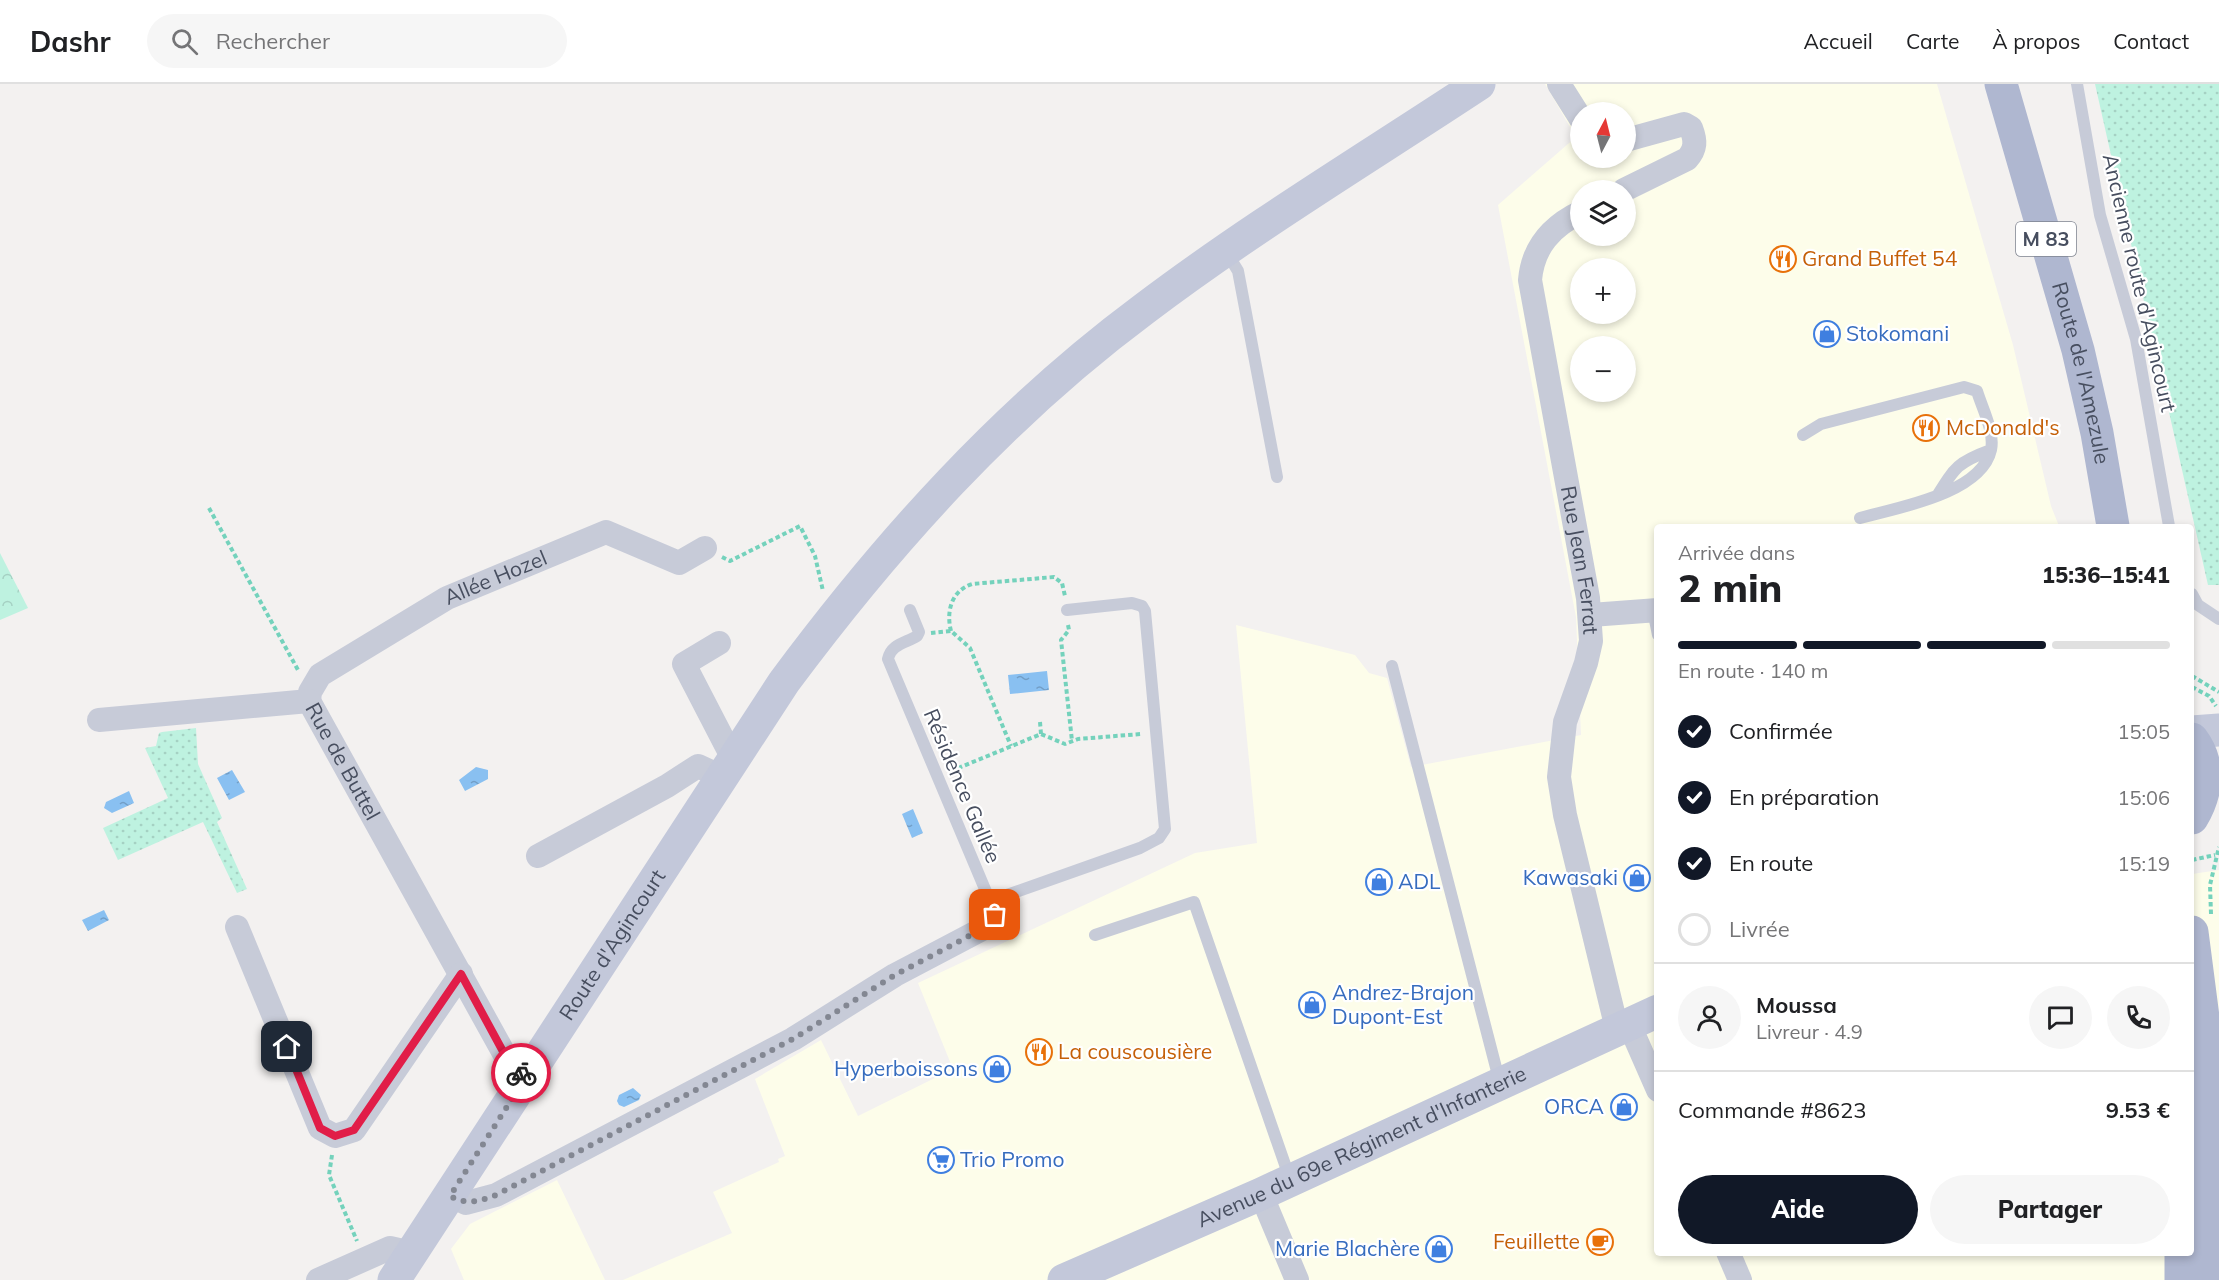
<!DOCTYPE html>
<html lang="fr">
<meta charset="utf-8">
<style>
:root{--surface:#fff;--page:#f6f6f6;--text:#202124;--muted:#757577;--line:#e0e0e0;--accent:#111827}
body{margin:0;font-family:Mulish,sans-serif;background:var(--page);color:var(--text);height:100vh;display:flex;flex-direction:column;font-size:22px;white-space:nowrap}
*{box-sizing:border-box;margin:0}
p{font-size:20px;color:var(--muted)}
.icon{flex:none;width:33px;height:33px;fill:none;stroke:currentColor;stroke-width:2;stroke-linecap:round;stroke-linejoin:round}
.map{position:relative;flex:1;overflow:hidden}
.side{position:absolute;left:1654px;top:440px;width:540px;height:732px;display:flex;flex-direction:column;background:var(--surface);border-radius:6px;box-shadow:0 3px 9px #0003}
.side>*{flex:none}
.needle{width:39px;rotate:7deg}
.fabs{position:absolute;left:1570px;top:18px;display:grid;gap:12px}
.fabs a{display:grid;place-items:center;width:66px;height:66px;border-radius:50%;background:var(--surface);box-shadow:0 3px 9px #0003;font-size:30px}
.pin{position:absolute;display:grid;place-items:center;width:51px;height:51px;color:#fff;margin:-26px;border-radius:12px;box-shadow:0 3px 9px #0006}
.courier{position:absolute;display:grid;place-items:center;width:60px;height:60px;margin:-30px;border:4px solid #e11d48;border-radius:50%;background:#fff;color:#222;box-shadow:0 2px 8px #0007}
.headline em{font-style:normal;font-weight:800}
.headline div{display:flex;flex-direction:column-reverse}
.headline{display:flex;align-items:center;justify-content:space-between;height:102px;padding:0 24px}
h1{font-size:39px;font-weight:800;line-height:45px}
.bar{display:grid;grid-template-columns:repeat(4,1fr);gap:9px 6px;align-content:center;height:72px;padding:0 24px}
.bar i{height:8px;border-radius:4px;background:var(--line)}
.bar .on{background:var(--accent)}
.bar p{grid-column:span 4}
.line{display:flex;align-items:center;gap:15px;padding:0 24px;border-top:2px solid var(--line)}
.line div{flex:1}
.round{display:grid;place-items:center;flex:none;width:63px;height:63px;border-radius:32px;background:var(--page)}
ol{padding:0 24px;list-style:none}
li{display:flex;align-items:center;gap:18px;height:66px}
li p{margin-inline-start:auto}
li .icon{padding:6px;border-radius:50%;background:var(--accent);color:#fff;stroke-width:4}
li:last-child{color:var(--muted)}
li i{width:33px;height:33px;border:3px solid var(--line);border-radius:50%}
.primary-button{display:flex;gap:12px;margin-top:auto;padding:12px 24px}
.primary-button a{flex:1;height:69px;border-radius:36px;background:var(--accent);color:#fff;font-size:24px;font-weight:800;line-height:69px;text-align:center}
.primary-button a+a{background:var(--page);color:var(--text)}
header{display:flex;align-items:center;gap:36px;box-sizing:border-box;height:84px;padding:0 30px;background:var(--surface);border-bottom:2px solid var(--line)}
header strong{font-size:28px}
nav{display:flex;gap:33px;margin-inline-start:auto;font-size:21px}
.search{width:420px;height:54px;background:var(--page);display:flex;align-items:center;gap:15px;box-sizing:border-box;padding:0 21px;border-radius:33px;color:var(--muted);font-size:22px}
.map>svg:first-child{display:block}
.commercial{fill:#fdfdea;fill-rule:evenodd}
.grass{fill:url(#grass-dots)}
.forest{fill:url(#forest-crowns)}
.water{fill:url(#water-ripples)}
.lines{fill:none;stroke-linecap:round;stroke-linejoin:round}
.path{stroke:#74d2bc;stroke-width:4;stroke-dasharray:4.5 3;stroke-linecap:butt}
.lane{stroke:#c7cbd8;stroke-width:12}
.street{stroke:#c7cbd8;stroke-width:24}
.secondary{stroke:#c3c8da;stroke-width:33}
.primary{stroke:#afb7d0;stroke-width:33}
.done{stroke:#838792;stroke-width:6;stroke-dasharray:0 10.8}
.route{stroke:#e11d48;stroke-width:8}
.labels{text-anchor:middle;stroke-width:4.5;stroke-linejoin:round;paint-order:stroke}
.shield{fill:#fff;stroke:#7e838f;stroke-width:1.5}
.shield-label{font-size:20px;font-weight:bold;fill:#474e5f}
.food-label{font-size:21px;fill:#c56008;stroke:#fff;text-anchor:start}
.street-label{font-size:21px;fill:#474e5f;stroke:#fff}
.shop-label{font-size:21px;fill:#366cbe;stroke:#fff;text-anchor:start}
</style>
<header>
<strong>Dashr</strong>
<div class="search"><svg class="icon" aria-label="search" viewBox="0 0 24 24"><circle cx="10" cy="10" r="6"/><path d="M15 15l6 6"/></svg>Rechercher</div>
<nav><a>Accueil</a><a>Carte</a><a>À propos</a><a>Contact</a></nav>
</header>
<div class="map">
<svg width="2219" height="1196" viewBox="0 0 2219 1196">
<defs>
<pattern id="grass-dots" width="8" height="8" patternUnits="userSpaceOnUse" patternTransform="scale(1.5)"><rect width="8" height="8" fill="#bef2e0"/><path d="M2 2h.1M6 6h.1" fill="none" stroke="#a5d1c3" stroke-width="1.8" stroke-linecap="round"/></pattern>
<pattern id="forest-crowns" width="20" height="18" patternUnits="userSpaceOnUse" patternTransform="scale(1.5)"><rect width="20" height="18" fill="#bef2e0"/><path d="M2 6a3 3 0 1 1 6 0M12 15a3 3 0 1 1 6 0" fill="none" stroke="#a5d1c3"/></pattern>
<pattern id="water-ripples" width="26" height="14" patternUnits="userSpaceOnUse" patternTransform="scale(1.5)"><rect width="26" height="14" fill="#89c0f1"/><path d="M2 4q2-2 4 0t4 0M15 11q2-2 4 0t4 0" fill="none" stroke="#729ec6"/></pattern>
</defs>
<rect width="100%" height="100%" fill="#f3f1f0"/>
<path class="commercial" d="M1545,0H1937L2013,261L2051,422L2059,442H1658V1168H2192V790L2219,786V1196H623L732,1149L713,1108L779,1078L778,1075L785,1072L755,995L821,956L858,1032L953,985L918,899L1195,769L1257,759L1236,541L1355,571L1369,589L1387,594L1411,683L1581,651L1576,533L1498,121L1576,53ZM1581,28H1626V74H1581ZM1581,106H1626V152H1581ZM1581,184H1626V230H1581ZM1581,262H1626V308H1581Z
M557,1096L605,1196H464L451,1165L470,1140Z"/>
<path class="grass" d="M2095,0H2219V501H2208Z
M196,644L198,680L222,734L217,738L247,805L237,809L203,738L118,776L103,744L168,714L145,664L156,662L159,649L162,648Z"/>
<path class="forest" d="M0,469L28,524L0,536Z"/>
<path class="water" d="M1047,587L1049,606L1010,610L1008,591Z
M476,683L488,686V695L465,707L459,696Z
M232,686L245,708L229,716L217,694Z
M129,707L134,719L112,729L104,724L106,718Z
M913,725L923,749L912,754L902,730Z
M104,826L109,836L88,847L82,836Z
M633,1004L641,1011L639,1016L624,1023L619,1021L617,1017L619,1011Z"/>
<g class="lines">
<path class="path" d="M209,424L298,586
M722,473L730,477L800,442L815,472L823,507
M1068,541L1069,546L1061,556L1072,657
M951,547C946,528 951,507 972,500L1054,493L1062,499L1065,512
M931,549L951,547L970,564L1011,662
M2192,592L2219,608
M2192,603L2209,612L2216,622
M1040,638L1041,650
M951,687L1041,650L1065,660L1078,655L1141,650
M2192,776L2215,771
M2211,830L2210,801L2219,763
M332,1071L329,1091L357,1157"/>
<path class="lane" d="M2077,0L2100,131L2136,255L2169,442
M1227,169L1238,187L1277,393
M1803,351L1821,340L1964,303L1977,307C1982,324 1995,348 1991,366C1981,410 1896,424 1860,434
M1937,412C1955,383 1958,378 1991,366
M2192,510L2198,521L2219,535
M910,526L919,548L917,552C906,559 891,560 888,575L990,817L1140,764L1159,754L1165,745L1145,527L1142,522L1132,519L1067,526
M1653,526L1658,551
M1392,582L1500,999
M1095,851L1194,818L1290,1095"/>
<g class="street">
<path d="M1559,0L1581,35"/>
<path d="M1624,106L1687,75C1696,65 1696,57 1691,44L1684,40L1626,56"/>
<path id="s1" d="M1581,128C1552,142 1533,162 1530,196L1588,514L1591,557L1586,579L1565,638L1559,693L1565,731L1617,945"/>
<path d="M1591,531L1658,526"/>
<path d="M719,559L684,580L728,665L736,671"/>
<path id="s2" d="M309,617L310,608L320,591L447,514L606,448L679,479L705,464"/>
<path id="s3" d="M99,636L309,617L506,973L526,993"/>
<path d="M538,772L667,702L698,682L722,693"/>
<path d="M237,843L320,1044L335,1052L354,1046L461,890"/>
<path d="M1629,940L1658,1006"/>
<path d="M1261,1110L1297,1196"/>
<path d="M450,1111L466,1119L496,1111L793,955L895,891L990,841L995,831L990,817"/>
<path d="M1728,1168L1740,1196"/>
<path d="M318,1196L390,1164L412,1169"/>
</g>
<g class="secondary">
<path d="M2192,648L2219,646"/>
<path id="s4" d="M394,1196L784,598C888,458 1004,329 1144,225C1251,144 1367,74 1479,0"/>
<path id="s5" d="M1064,1196L1261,1110L1658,927"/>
</g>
<g class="primary">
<path id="s6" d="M2001,0L2078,266L2097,349L2113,442"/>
<path d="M2192,655C2211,680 2207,709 2192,734"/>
<path d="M2192,848L2207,964L2208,1196"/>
<path d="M2181,1168V1196"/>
</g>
</g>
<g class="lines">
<path class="done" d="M521,989L526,993L450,1112C467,1121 478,1118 496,1111L793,955L895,891L990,841L995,831"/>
<path class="route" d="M287,963L320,1044L335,1052L354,1046L461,890L506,973L521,989"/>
</g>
<defs>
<symbol id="restaurant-ring" viewBox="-11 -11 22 22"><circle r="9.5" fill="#fff" stroke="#e8710a" stroke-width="1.5"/><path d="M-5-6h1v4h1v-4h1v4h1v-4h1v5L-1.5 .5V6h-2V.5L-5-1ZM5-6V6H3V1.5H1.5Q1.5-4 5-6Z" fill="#e8710a"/></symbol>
<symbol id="shop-ring" viewBox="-11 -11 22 22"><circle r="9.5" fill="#fff" stroke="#3f7fe0" stroke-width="1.5"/><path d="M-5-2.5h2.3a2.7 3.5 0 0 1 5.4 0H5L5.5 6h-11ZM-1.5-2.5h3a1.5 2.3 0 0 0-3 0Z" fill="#3f7fe0"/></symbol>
<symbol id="supermarket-ring" viewBox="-11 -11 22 22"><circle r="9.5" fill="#fff" stroke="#3f7fe0" stroke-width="1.5"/><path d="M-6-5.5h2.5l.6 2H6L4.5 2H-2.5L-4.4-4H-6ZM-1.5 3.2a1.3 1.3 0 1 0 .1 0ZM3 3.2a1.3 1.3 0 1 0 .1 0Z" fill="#3f7fe0"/></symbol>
<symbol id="cafe-ring" viewBox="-11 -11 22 22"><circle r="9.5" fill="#fff" stroke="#e8710a" stroke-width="1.5"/><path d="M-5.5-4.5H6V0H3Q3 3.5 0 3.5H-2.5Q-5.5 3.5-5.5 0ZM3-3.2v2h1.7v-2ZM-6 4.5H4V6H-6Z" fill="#e8710a"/></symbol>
</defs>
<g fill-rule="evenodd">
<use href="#restaurant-ring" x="1768" y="160" width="30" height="30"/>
<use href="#shop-ring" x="1812" y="235" width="30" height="30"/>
<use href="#restaurant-ring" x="1911" y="329" width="30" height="30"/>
<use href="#shop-ring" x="1622" y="779" width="30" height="30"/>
<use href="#shop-ring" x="1364" y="783" width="30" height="30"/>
<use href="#shop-ring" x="1297" y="906" width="30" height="30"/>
<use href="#restaurant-ring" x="1024" y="953" width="30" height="30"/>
<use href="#shop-ring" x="982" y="970" width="30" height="30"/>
<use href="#shop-ring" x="1609" y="1008" width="30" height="30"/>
<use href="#supermarket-ring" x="926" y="1061" width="30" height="30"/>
<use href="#cafe-ring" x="1585" y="1143" width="30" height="30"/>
<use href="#shop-ring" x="1424" y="1150" width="30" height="30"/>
</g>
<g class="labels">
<rect class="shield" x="2016" y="138" width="60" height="34" rx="4.5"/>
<g class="shield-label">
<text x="2046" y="162">M 83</text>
</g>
<g class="food-label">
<text x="1802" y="182">Grand Buffet 54</text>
<text x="1946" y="351">McDonald's</text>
<text x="1058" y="975">La couscousière</text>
<text x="1580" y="1165" text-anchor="end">Feuillette</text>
</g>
<g class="street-label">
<text transform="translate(2139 199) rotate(77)" y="7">Ancienne route d'Agincourt</text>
<text dy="7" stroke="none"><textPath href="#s6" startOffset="300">Route de l'Amezule</textPath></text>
<text dy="7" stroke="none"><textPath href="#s1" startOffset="374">Rue Jean Ferrat</textPath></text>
<text dy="7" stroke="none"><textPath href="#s2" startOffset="230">Allée Hozel</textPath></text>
<text dy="7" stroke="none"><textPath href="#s3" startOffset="280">Rue de Buttel</textPath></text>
<text transform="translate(962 702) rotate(67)" y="7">Résidence Gallée</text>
<text dy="7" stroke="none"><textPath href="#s4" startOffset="400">Route d'Agincourt</textPath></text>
<text dy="7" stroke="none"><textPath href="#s5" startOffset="326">Avenue du 69e Régiment d'Infanterie</textPath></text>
</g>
<g class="shop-label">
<text x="1846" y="257">Stokomani</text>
<text x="1618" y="801" text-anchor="end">Kawasaki</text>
<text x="1398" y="805">ADL</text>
<text x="1332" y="916">Andrez-Brajon<tspan x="1332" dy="24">Dupont-Est</tspan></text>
<text x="978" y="992" text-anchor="end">Hyperboissons</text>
<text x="1604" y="1030" text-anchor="end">ORCA</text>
<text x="960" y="1083">Trio Promo</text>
<text x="1420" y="1172" text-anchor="end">Marie Blachère</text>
</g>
</g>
</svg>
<div class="fabs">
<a><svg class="needle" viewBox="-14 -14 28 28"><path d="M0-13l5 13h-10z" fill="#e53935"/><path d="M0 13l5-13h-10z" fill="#757577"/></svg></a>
<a><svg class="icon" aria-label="layers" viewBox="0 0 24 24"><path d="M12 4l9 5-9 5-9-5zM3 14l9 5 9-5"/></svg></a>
<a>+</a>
<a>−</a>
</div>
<div class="pin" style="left:995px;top:831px;background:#ea580c"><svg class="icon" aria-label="bag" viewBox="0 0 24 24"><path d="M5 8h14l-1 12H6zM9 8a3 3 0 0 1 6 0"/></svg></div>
<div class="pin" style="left:287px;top:963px;background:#1f2937"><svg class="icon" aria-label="home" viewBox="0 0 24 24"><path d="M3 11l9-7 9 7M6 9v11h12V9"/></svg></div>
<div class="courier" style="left:521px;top:989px"><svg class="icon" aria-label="bike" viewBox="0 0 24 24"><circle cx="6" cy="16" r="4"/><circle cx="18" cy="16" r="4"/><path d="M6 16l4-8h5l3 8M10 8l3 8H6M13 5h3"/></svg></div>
<section class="side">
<div class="headline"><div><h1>2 min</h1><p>Arrivée dans</p></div><em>15:36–15:41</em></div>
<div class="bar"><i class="on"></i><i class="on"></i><i class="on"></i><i></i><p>En route · 140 m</p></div>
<ol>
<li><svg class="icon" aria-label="check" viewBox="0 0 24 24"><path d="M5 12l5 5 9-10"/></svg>Confirmée<p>15:05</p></li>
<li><svg class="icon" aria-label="check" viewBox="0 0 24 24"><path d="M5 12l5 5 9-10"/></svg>En préparation<p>15:06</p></li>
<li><svg class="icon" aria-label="check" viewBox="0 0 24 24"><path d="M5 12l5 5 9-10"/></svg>En route<p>15:19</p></li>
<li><i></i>Livrée</li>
</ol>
<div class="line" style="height:108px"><a class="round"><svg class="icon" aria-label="person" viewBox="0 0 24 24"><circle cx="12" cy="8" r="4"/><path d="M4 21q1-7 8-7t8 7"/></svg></a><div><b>Moussa</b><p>Livreur · 4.9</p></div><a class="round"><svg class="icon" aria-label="chat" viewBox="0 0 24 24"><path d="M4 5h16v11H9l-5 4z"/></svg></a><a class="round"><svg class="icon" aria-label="phone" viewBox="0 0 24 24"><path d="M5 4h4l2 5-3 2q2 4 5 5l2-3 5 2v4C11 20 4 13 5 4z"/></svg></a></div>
<div class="line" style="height:78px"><div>Commande #8623</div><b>9.53 €</b></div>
<div class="primary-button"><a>Aide</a><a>Partager</a></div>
</section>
</div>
